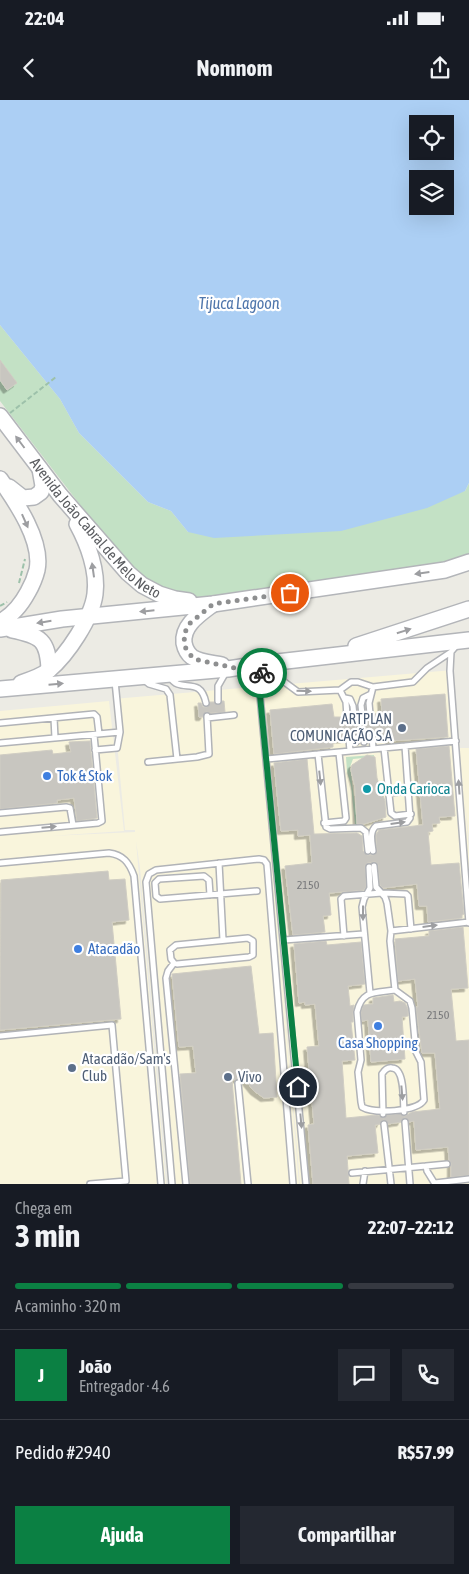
<!DOCTYPE html>
<html lang="pt">
<meta charset="utf-8">
<style>
:root{--surface:#171b24;--page:#242831;--text:#f1f3f6;--muted:#9ea1a6;--line:#363941;--accent:#0b8043}
body{margin:0;font-family:"Asap Condensed",sans-serif;background:var(--page);color:var(--text);height:100vh;display:flex;flex-direction:column;font-size:19px;white-space:nowrap}
*{box-sizing:border-box;margin:0}
p{font-size:16px;color:var(--muted)}
.icon{flex:none;width:28px;height:28px;fill:none;stroke:currentColor;stroke-width:2;stroke-linecap:round;stroke-linejoin:round}
.map{position:relative;height:1084px;overflow:hidden}
.details{display:flex;flex-direction:column;background:var(--surface);flex:1}
.details>*{flex:none}
.controls{position:absolute;left:409px;top:15px;display:grid;gap:10px}
.controls a{display:grid;place-items:center;width:45px;height:45px;border-radius:0px;background:var(--surface);box-shadow:0 5px 20px #0002;font-size:25px}
.pin{position:absolute;display:grid;place-items:center;width:42px;height:42px;color:#fff;margin:-21px;border:2px solid #fff;border-radius:50%;box-shadow:0 1px 5px #0007}
.courier{position:absolute;display:grid;place-items:center;width:50px;height:50px;margin:-25px;border:4px solid #0b8043;border-radius:50%;background:#fff;color:#222;box-shadow:0 1px 6px #0007}
.overview em{font-style:normal;font-weight:700}
.overview div{display:flex;flex-direction:column-reverse}
.overview{display:flex;align-items:center;justify-content:space-between;height:85px;padding:0 15px}
h1{font-size:32px;font-weight:700;line-height:38px}
.bar{display:grid;grid-template-columns:repeat(4,1fr);gap:8px 5px;align-content:center;height:60px;padding:0 15px}
.bar i{height:6px;border-radius:4px;background:var(--line)}
.bar .current{background:var(--accent)}
.bar p{grid-column:span 4}
.line{display:flex;align-items:center;gap:12px;padding:0 15px;border-top:1px solid var(--line)}
.line div{flex:1}
.round{display:grid;place-items:center;flex:none;width:52px;height:52px;border-radius:0px;background:var(--page)}
.primary-button{display:flex;gap:10px;margin-top:auto;padding:10px 15px}
.primary-button a{flex:1;height:58px;border-radius:0px;background:var(--accent);color:#fff;font-size:20px;font-weight:700;line-height:58px;text-align:center}
.primary-button a+a{background:var(--page);color:var(--text)}
.status{display:flex;justify-content:space-between;align-items:center;height:35px;padding:0 25px;background:var(--surface);direction:ltr}
.status svg{height:14px;fill:currentColor}
header{display:flex;justify-content:space-between;align-items:center;height:65px;padding:0 15px;background:var(--surface);font-size:22px;font-weight:700}
.map>svg:first-child{display:block}
.commercial{fill:#f9f5dc}
.green{fill:#c3e1c5}
.water{fill:#accff4;fill-rule:evenodd}
.building{fill:#c8c6c0;stroke:#d0cdc3;filter:url(#shadow)}
.lines{fill:none;stroke-linecap:round;stroke-linejoin:round}
.lane-casing{stroke:#b1b3b7;stroke-width:8}
.secondary-casing{stroke:#b3b5b9;stroke-width:18}
.path{stroke:#9dc1aa;stroke-width:2;stroke-dasharray:5 2.5;stroke-linecap:butt}
.lane{stroke:#fff;stroke-width:5}
.secondary{stroke:#fff;stroke-width:15}
.oneway{fill:#9d9ea1}
.done{stroke:#8e8f90;stroke-width:5;stroke-dasharray:0 9}
.route{stroke:#0b8043;stroke-width:6}
.service-dot{fill:#5c6f8a;stroke:#fff;stroke-width:2}
.shop-dot{fill:#3f7fe0;stroke:#fff;stroke-width:2}
.culture-dot{fill:#0f9aa8;stroke:#fff;stroke-width:2}
.labels{text-anchor:middle;stroke-width:4.5;stroke-linejoin:round;paint-order:stroke}
.number-label{font-size:12px;fill:#77787a}
.street-label{font-size:15px;fill:#5c5e62;stroke:#fff}
.service-label{font-size:15px;fill:#4e5e75;stroke:#fff;text-anchor:start}
.shop-label{font-size:15px;fill:#366cbe;stroke:#fff;text-anchor:start}
.culture-label{font-size:15px;fill:#0d838f;stroke:#fff;text-anchor:start}
.water-label{font-size:16px;font-style:italic;fill:#4f76ac;stroke:#fff}
</style>
<div class="status"><b>22:04</b><svg viewBox="0 0 49 12"><path d="M0 12V9h3v3zM5 12V6h3v6zM10 12V3h3v9zM15 12V0h3v12zM26 1h20v11H26zM47 4h2v5h-2z"/></svg></div>
<header><svg class="icon" aria-label="back" viewBox="0 0 24 24"><path d="M15 5l-7 7 7 7"/></svg>Nomnom<svg class="icon" aria-label="share" viewBox="0 0 24 24"><path d="M12 15V3M7 8l5-5 5 5M5 13v7h14v-7"/></svg></header>
<div class="map">
<svg width="469" height="1084" viewBox="0 0 469 1084">
<defs>
<filter id="shadow"><feDropShadow dx="-3.5" dy="3.5" stdDeviation="0" flood-color="#0004"/></filter>
</defs>
<rect width="100%" height="100%" fill="#ecebe4"/>
<path class="commercial" d="M453,570L460,648H469V739L465,702L469,750V1084H300L272,754L299,1084H168L140,768L136,741L166,1084H0V611L109,601L124,731L50,736L135,732V730H125L113,599Z"/>
<path class="green" d="M0,225L60,299L79,333L148,402L171,411L188,432L465,391L469,383V454L442,463L201,498L172,492L138,480L0,301Z
M374,655V657L353,659L350,667L357,720H359V725H355L351,685L347,672L346,657Z"/>
<path class="water" d="M0,0H469V383L465,391L427,408L341,431L214,438L188,432L171,411L148,402L79,333L60,299L0,225ZM418,24H445V51H418ZM418,79H445V106H418Z"/>
<path class="building" d="M0,260L17,283L7,290L0,280Z
M445,594L448,637L389,641V635L376,636L374,632H371L368,635L364,633L360,636L356,634L352,636L348,635L345,639L333,640V647L274,654L270,610L332,604L334,617H343L346,620L350,619L354,620L358,617L363,619L366,616L371,618L374,614L382,613L381,599Z
M222,601H224L225,612L210,613L206,612L203,617H199L198,603H201L203,607H207L210,602H214L218,605Z
M90,641L97,718L77,721L74,698L57,700V703L0,709V655L52,650L53,654L71,652L69,642Z
M449,646L455,716L439,717L440,723L432,724L433,731L428,732L431,765L459,763L464,814L462,815V818L428,822L427,806H419L417,784L383,788L380,785L378,765L376,762H373L367,763L365,765L366,787L364,790L329,793L331,815L323,816L325,832L293,835L285,766L312,763L310,735L298,736V730L281,731L274,663L307,659L314,734L357,733L362,736L363,751L367,755H373L377,752L376,735L379,730L423,725L416,649Z
M367,655L375,657L377,678L385,701L386,717L364,724H357L355,687L351,670L352,665Z
M108,771L109,780L125,779L129,820L112,822L121,919L0,930L1,780Z
M463,827L468,888L451,889L456,941L469,940V1075L451,1077V1063L449,1060L448,1047L416,1050L414,1021L409,1022L405,1018L402,1019L401,1022L388,1024L384,1020L381,1021L380,1024L375,1025L378,1053L347,1056L349,1084H313L308,1025L314,1024L307,947L319,946L315,904L305,905V902L299,903L294,844L326,841L327,845L361,842L365,884L348,886L350,906L354,905L353,912V922H351L355,960L342,961L346,1018L377,1015L384,1018L387,1015L400,1014L405,1016L412,1012L440,1009L435,953H422L416,907H418L415,879L398,881L395,839L429,836V831Z
M251,866L259,934L273,933L277,997L264,998L254,991L245,980L238,979L232,980L241,1084H190L180,974L196,973L193,946L179,947L172,874Z
M393,895L394,902L400,901L405,903L408,909V916L402,917L405,959L371,962L368,920L362,921L361,912L363,906L364,905L373,904V898Z"/>
<g class="lines">
<defs>
<path id="lane" d="M456,546L451,552L450,571L469,823
M261,567L260,596L306,1084
M262,570L279,578L298,592L340,590L351,582H358L373,587L413,582L427,568L451,552
M170,577C180,595 200,574 206,603
M143,579L149,584L166,589L170,595L177,659
M340,590L346,602L347,616
M345,598L350,599L353,606L354,616
M218,601V586L226,572
M370,614L369,603L373,587
M362,615L361,605L363,598L371,594
M54,618L55,638
M207,618L234,615
M0,623L94,614L97,617L99,634
M372,636L373,649
M364,637V642
M356,638V642
M349,639L350,651
M0,643L120,632
M405,646L456,641
M384,648L391,713L395,716L411,714
M95,650L117,648L120,632L115,581
M267,659L318,654
M148,662L197,657L209,654L207,616
M389,693L409,691
M0,713L66,707L70,708L73,725
M324,723L344,721L346,718L339,653
M0,732L98,723L102,721L94,635
M368,751L366,732L361,728L330,729L326,727L318,654L405,646L410,718L407,722L376,726C369,732 372,742 373,751
M0,763L109,753C123,755 129,762 134,776L161,1084
M219,763L223,840
M374,766L376,787L385,797L387,803L391,831L390,841L395,890
M369,767L370,788L364,799L362,807L370,893
M210,795L209,780L204,776L159,779L155,783L156,796L160,799L257,791
M391,831L469,822
M344,836L341,799L344,796L382,793L406,794L408,796L411,829
M248,838L253,841V855L249,857L177,864L174,863L171,859L170,850L176,845Z
M284,840L363,834
M174,863L168,871L166,878L186,1084
M395,890L410,901L412,908L416,952L421,962L424,1000C417,1012 374,1014 362,1007L361,1002L358,972L361,960L357,912C362,889 377,893 395,890Z
M0,936L112,925L126,1081L90,1084
M238,983L248,1084
M383,1014L382,974C384,971 387,967 392,968C405,968 403,1001 404,1012
M405,1022L410,1084
M384,1024L391,1084
M426,1066L427,1071L435,1084
M352,1073L447,1064
M435,1083L469,1079
M172,1084L146,782L149,774L156,770L259,759L264,760L267,764L293,1084
M363,1084L365,1071"/>
<g id="secondary">
<path id="s1" d="M0,316L60,395L128,473L142,485L159,494L175,499L189,501"/>
<path d="M0,379C16,402 43,441 37,470C35,478 32,485 28,492C21,505 13,515 0,522"/>
<path d="M9,387L23,398L34,397L41,392L43,386L40,369"/>
<path d="M213,504C200,514 182,525 184,543C185,548 188,554 192,557C199,562 213,563 222,565"/>
<path d="M0,529L62,519L213,504L445,470L469,462"/>
<path d="M12,530C41,536 48,540 49,570"/>
<path d="M356,546L469,509"/>
<path d="M21,583C30,580 42,576 49,570C67,555 92,518 95,494C98,471 88,444 77,424"/>
<path d="M0,589L228,569L260,564L469,540"/>
</g>
</defs>
<use href="#lane" class="lane-casing"/>
<use href="#secondary" class="secondary-casing"/>
<path class="path" d="M10,313L56,277
M19,483L25,459
M0,506L7,502"/>
<use href="#lane" class="lane"/>
<use href="#secondary" class="secondary"/>
</g>
<defs><path id="oneway-solid" d="M-6-.8H1V-3.2L6.5 0L1 3.2V.8H-6Z" transform="scale(1.25)"/></defs>
<g class="oneway">
<use href="#oneway-solid" transform="translate(20 342) rotate(-127)"/>
<use href="#oneway-solid" transform="translate(25 421) rotate(66)"/>
<use href="#oneway-solid" transform="translate(93 470) rotate(-98)"/>
<use href="#oneway-solid" transform="translate(422 473) rotate(172)"/>
<use href="#oneway-solid" transform="translate(147 511) rotate(174)"/>
<use href="#oneway-solid" transform="translate(44 522) rotate(171)"/>
<use href="#oneway-solid" transform="translate(404 531) rotate(-17)"/>
<use href="#oneway-solid" transform="translate(56 584) rotate(-5)"/>
<use href="#oneway-solid" transform="translate(304 591) rotate(2)"/>
<use href="#oneway-solid" transform="translate(320 678) rotate(84)"/>
<use href="#oneway-solid" transform="translate(459 687) rotate(-94)"/>
<use href="#oneway-solid" transform="translate(398 723) rotate(-8)"/>
<use href="#oneway-solid" transform="translate(49 727) rotate(-5)"/>
<use href="#oneway-solid" transform="translate(363 813) rotate(90)"/>
<use href="#oneway-solid" transform="translate(430 826) rotate(-7)"/>
<use href="#oneway-solid" transform="translate(402 993) rotate(85)"/>
<use href="#oneway-solid" transform="translate(301 1021) rotate(85)"/>
</g>
<g class="lines">
<path class="done" d="M262,573L260,564L235,568L198,560L192,557L185,547L184,536L186,530L189,524L213,504L290,493"/>
<path class="route" d="M262,573L260,596L298,987"/>
</g>
<g class="service-dot">
<circle cx="402" cy="628" r="5"/>
<circle cx="72" cy="968" r="5"/>
<circle cx="228" cy="977" r="5"/>
</g>
<g class="shop-dot">
<circle cx="47" cy="676" r="5"/>
<circle cx="78" cy="849" r="5"/>
<circle cx="378" cy="926" r="5"/>
</g>
<circle class="culture-dot" cx="367" cy="689" r="5"/>
<g class="labels">
<g class="number-label">
<text x="308" y="789">2150</text>
<text x="438" y="919">2150</text>
</g>
<g class="street-label">
<text dy="5" stroke="none"><textPath href="#s1" startOffset="148">Avenida João Cabral de Melo Neto</textPath></text>
</g>
<g class="service-label">
<text x="392" y="624" text-anchor="end">ARTPLAN<tspan x="392" dy="17">COMUNICAÇÃO S.A</tspan></text>
<text x="82" y="964">Atacadão/Sam's<tspan x="82" dy="17">Club</tspan></text>
<text x="238" y="982">Vivo</text>
</g>
<g class="shop-label">
<text x="57" y="681">Tok &amp; Stok</text>
<text x="88" y="854">Atacadão</text>
<text x="378" y="948" text-anchor="middle">Casa Shopping</text>
</g>
<g class="culture-label">
<text x="377" y="694">Onda Carioca</text>
</g>
<g class="water-label">
<text x="239" y="209">Tijuca Lagoon</text>
</g>
</g>
</svg>
<div class="controls">
<a><svg class="icon" aria-label="locate" viewBox="0 0 24 24"><circle cx="12" cy="12" r="6"/><path d="M12 2v4M12 18v4M2 12h4M18 12h4"/></svg></a>
<a><svg class="icon" aria-label="layers" viewBox="0 0 24 24"><path d="M12 4l9 5-9 5-9-5zM3 14l9 5 9-5"/></svg></a>
</div>
<div class="pin" style="left:290px;top:493px;background:#ea580c"><svg class="icon" aria-label="bag" viewBox="0 0 24 24"><path d="M5 8h14l-1 12H6zM9 8a3 3 0 0 1 6 0"/></svg></div>
<div class="pin" style="left:298px;top:987px;background:#1f2937"><svg class="icon" aria-label="home" viewBox="0 0 24 24"><path d="M3 11l9-7 9 7M6 9v11h12V9"/></svg></div>
<div class="courier" style="left:262px;top:573px"><svg class="icon" aria-label="bike" viewBox="0 0 24 24"><circle cx="6" cy="16" r="4"/><circle cx="18" cy="16" r="4"/><path d="M6 16l4-8h5l3 8M10 8l3 8H6M13 5h3"/></svg></div>
</div>
<section class="details">
<div class="overview"><div><h1>3 min</h1><p>Chega em</p></div><em>22:07–22:12</em></div>
<div class="bar"><i class="current"></i><i class="current"></i><i class="current"></i><i></i><p>A caminho · 320 m</p></div>
<div class="line" style="height:90px"><b class="round" style="background:var(--accent);color:#fff">J</b><div><b>João</b><p>Entregador · 4.6</p></div><a class="round"><svg class="icon" aria-label="chat" viewBox="0 0 24 24"><path d="M4 5h16v11H9l-5 4z"/></svg></a><a class="round"><svg class="icon" aria-label="phone" viewBox="0 0 24 24"><path d="M5 4h4l2 5-3 2q2 4 5 5l2-3 5 2v4C11 20 4 13 5 4z"/></svg></a></div>
<div class="line" style="height:65px"><div>Pedido #2940</div><b>R$57.99</b></div>
<div class="primary-button"><a>Ajuda</a><a>Compartilhar</a></div>
</section>
